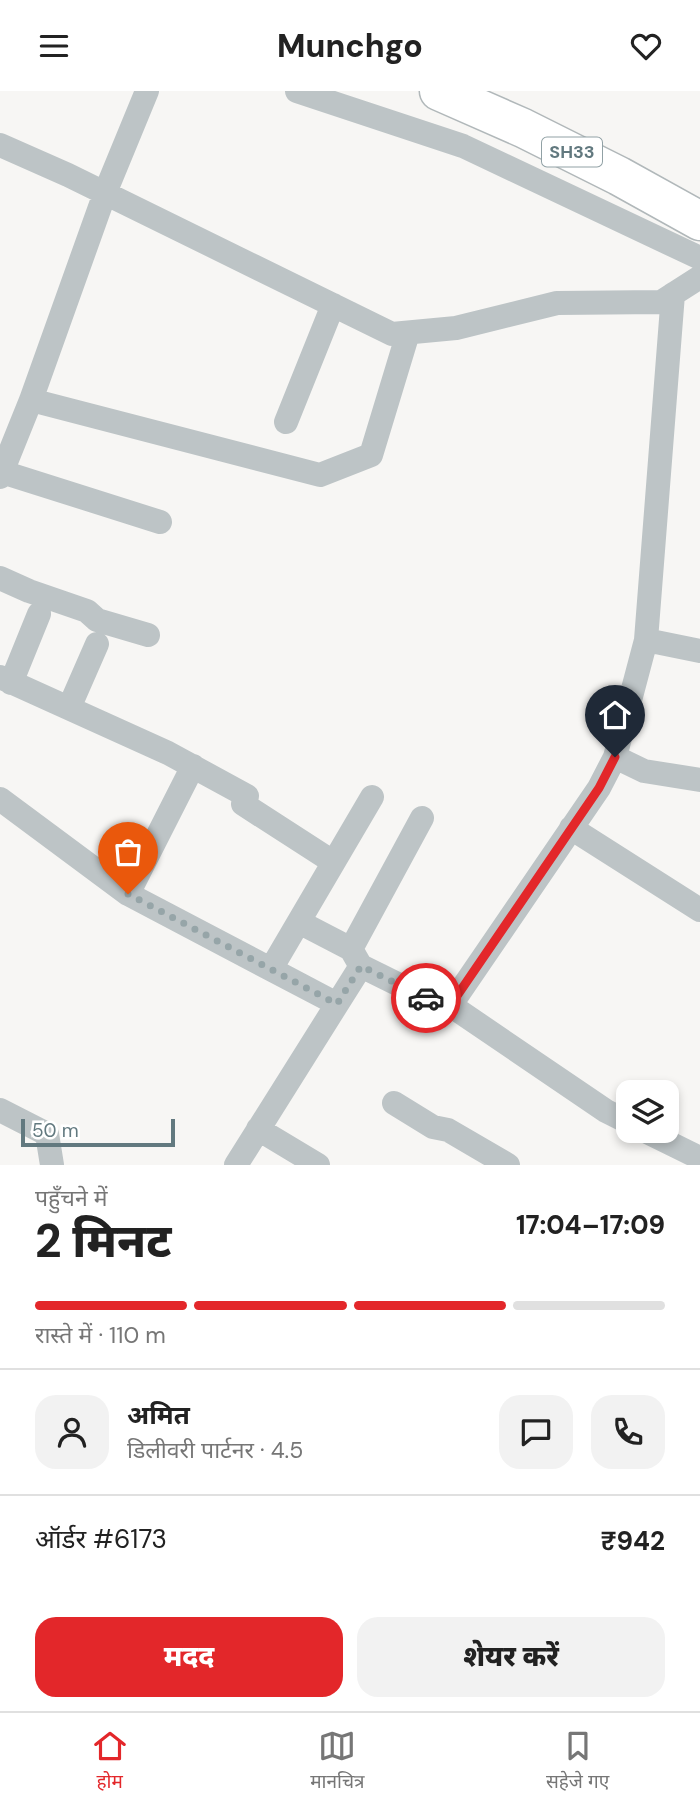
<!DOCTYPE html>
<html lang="hi">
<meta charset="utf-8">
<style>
:root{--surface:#fff;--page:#f2f2f2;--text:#222;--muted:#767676;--line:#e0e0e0;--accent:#e3272a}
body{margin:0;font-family:"DM Sans","Noto Sans Devanagari",sans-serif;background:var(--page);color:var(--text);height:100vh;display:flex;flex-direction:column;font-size:26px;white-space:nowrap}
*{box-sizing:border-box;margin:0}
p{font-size:23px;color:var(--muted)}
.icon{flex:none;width:38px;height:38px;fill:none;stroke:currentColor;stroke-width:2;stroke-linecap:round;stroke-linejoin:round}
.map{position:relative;height:1074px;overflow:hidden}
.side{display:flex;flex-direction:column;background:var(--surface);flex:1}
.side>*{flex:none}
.buttons{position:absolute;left:616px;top:989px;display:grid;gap:14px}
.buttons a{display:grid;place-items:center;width:63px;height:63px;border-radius:14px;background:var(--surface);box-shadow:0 4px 10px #0003;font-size:35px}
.scale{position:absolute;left:21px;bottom:18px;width:154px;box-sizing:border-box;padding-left:7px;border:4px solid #62797f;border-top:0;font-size:19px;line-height:24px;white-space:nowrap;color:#62797f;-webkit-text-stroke:5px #fff;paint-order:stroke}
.pin{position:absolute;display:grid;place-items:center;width:60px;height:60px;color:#fff;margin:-72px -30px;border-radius:50% 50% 50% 0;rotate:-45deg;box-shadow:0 0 7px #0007}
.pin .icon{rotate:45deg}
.courier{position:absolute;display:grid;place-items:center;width:70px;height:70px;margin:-35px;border:5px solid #e3272a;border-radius:50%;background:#fff;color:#222;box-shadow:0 2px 9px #0007}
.head em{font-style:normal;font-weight:800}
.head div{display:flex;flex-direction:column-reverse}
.head{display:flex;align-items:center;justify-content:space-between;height:119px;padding:0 35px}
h1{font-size:46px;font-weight:800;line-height:52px}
.bar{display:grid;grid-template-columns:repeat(4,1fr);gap:10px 7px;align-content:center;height:84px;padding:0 35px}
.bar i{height:9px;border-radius:5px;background:var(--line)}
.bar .selected{background:var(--accent)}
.bar p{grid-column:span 4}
.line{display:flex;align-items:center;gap:18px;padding:0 35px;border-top:2px solid var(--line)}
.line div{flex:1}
.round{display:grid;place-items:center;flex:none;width:74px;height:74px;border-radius:21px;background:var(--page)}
.button{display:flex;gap:14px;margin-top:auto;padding:14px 35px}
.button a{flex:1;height:80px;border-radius:21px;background:var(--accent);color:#fff;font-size:28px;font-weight:800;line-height:80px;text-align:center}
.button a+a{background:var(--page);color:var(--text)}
header{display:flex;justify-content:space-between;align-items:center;height:91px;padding:0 35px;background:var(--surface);font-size:32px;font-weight:800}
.tab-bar{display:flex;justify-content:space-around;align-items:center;height:98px;border-top:2px solid var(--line);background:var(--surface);font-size:19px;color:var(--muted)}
.tab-bar a{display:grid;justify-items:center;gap:4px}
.tab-bar .selected{color:var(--accent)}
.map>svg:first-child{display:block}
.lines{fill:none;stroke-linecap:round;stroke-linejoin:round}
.primary-casing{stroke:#b1b8ba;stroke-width:41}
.street{stroke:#bdc4c6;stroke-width:24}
.primary{stroke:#fff;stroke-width:38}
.done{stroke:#96a5a8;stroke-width:7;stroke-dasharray:0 12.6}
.route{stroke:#e3272a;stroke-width:9}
.labels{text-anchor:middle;stroke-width:7;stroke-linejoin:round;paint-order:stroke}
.shield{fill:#fff;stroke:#91a1a5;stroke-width:2}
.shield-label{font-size:18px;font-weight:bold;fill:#62797f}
</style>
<header><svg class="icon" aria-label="menu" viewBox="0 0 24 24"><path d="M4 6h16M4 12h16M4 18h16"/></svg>Munchgo<svg class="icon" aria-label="heart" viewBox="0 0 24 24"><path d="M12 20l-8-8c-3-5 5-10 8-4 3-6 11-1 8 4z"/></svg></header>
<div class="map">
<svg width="700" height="1074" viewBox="0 0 700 1074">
<rect width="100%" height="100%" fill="#f7f6f4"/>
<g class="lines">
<defs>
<path id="primary" d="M439,0L523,37L619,85L700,130"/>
</defs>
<use href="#primary" class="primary-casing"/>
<path class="street" d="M297,0L463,55L700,167
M0,54L68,84L392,243L456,237L557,212L661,211L700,186
M31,309L320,384L371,364L408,242
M286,331L333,214
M2,381L160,431
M0,386L31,309L105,102L147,0
M0,487L29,500L87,520L97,529L148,544
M646,549L700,560
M0,586L168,662L247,705
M11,592L39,523
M69,617L97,553
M615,666L644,680L700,689
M0,708L128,803L337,913
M243,713L333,771
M571,737L700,819
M128,803L193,675
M299,831L351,858L359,872
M351,858L422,727
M271,878L372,706
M448,918L453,916L606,1020L628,1031
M394,1012L433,1036L448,1039L508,1074
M0,1019L47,1043L52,1074
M258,1038L318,1074
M645,1040L700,1067
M236,1074L361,875L448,918L599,697L615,666L646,549L673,203"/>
<use href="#primary" class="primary"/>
</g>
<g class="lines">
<path class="done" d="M128,803L337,913L361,875L426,907"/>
<path class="route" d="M426,907L448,918L599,697L615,666"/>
</g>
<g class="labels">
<rect class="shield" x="542" y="46.5" width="60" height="29" rx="5"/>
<g class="shield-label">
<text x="572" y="67">SH33</text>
</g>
</g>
</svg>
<div class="buttons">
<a><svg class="icon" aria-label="layers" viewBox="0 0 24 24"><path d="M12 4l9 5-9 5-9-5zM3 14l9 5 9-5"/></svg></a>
</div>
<div class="scale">50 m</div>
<div class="pin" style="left:128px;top:803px;background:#ea580c"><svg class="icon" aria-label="bag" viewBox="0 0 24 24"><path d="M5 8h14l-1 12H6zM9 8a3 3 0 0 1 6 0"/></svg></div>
<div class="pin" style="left:615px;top:666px;background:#1f2937"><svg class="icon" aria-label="home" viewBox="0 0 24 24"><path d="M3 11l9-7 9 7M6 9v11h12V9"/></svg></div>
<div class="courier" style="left:426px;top:907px"><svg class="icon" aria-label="car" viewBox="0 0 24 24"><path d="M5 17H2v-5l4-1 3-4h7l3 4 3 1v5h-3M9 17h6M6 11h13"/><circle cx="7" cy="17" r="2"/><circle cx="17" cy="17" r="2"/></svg></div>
</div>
<section class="side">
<div class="head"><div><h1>2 मिनट</h1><p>पहुँचने में</p></div><em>17:04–17:09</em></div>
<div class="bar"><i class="selected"></i><i class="selected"></i><i class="selected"></i><i></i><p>रास्ते में · 110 m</p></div>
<div class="line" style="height:126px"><a class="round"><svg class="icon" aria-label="person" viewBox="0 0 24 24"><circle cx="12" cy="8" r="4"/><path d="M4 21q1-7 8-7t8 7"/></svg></a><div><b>अमित</b><p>डिलीवरी पार्टनर · 4.5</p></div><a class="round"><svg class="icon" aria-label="chat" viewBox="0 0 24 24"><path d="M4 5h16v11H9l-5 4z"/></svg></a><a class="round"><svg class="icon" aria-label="phone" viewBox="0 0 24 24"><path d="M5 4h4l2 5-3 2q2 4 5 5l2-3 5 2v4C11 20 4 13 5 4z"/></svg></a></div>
<div class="line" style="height:91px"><div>ऑर्डर #6173</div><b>₹942</b></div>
<div class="button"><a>मदद</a><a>शेयर करें</a></div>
</section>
<nav class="tab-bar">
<a class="selected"><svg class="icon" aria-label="home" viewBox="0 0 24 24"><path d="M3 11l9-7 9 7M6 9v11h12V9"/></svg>होम</a>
<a><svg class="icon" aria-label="map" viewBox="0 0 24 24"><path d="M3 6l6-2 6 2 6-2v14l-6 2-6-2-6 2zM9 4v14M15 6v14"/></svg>मानचित्र</a>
<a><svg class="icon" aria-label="saved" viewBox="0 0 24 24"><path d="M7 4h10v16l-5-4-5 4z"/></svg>सहेजे गए</a>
</nav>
